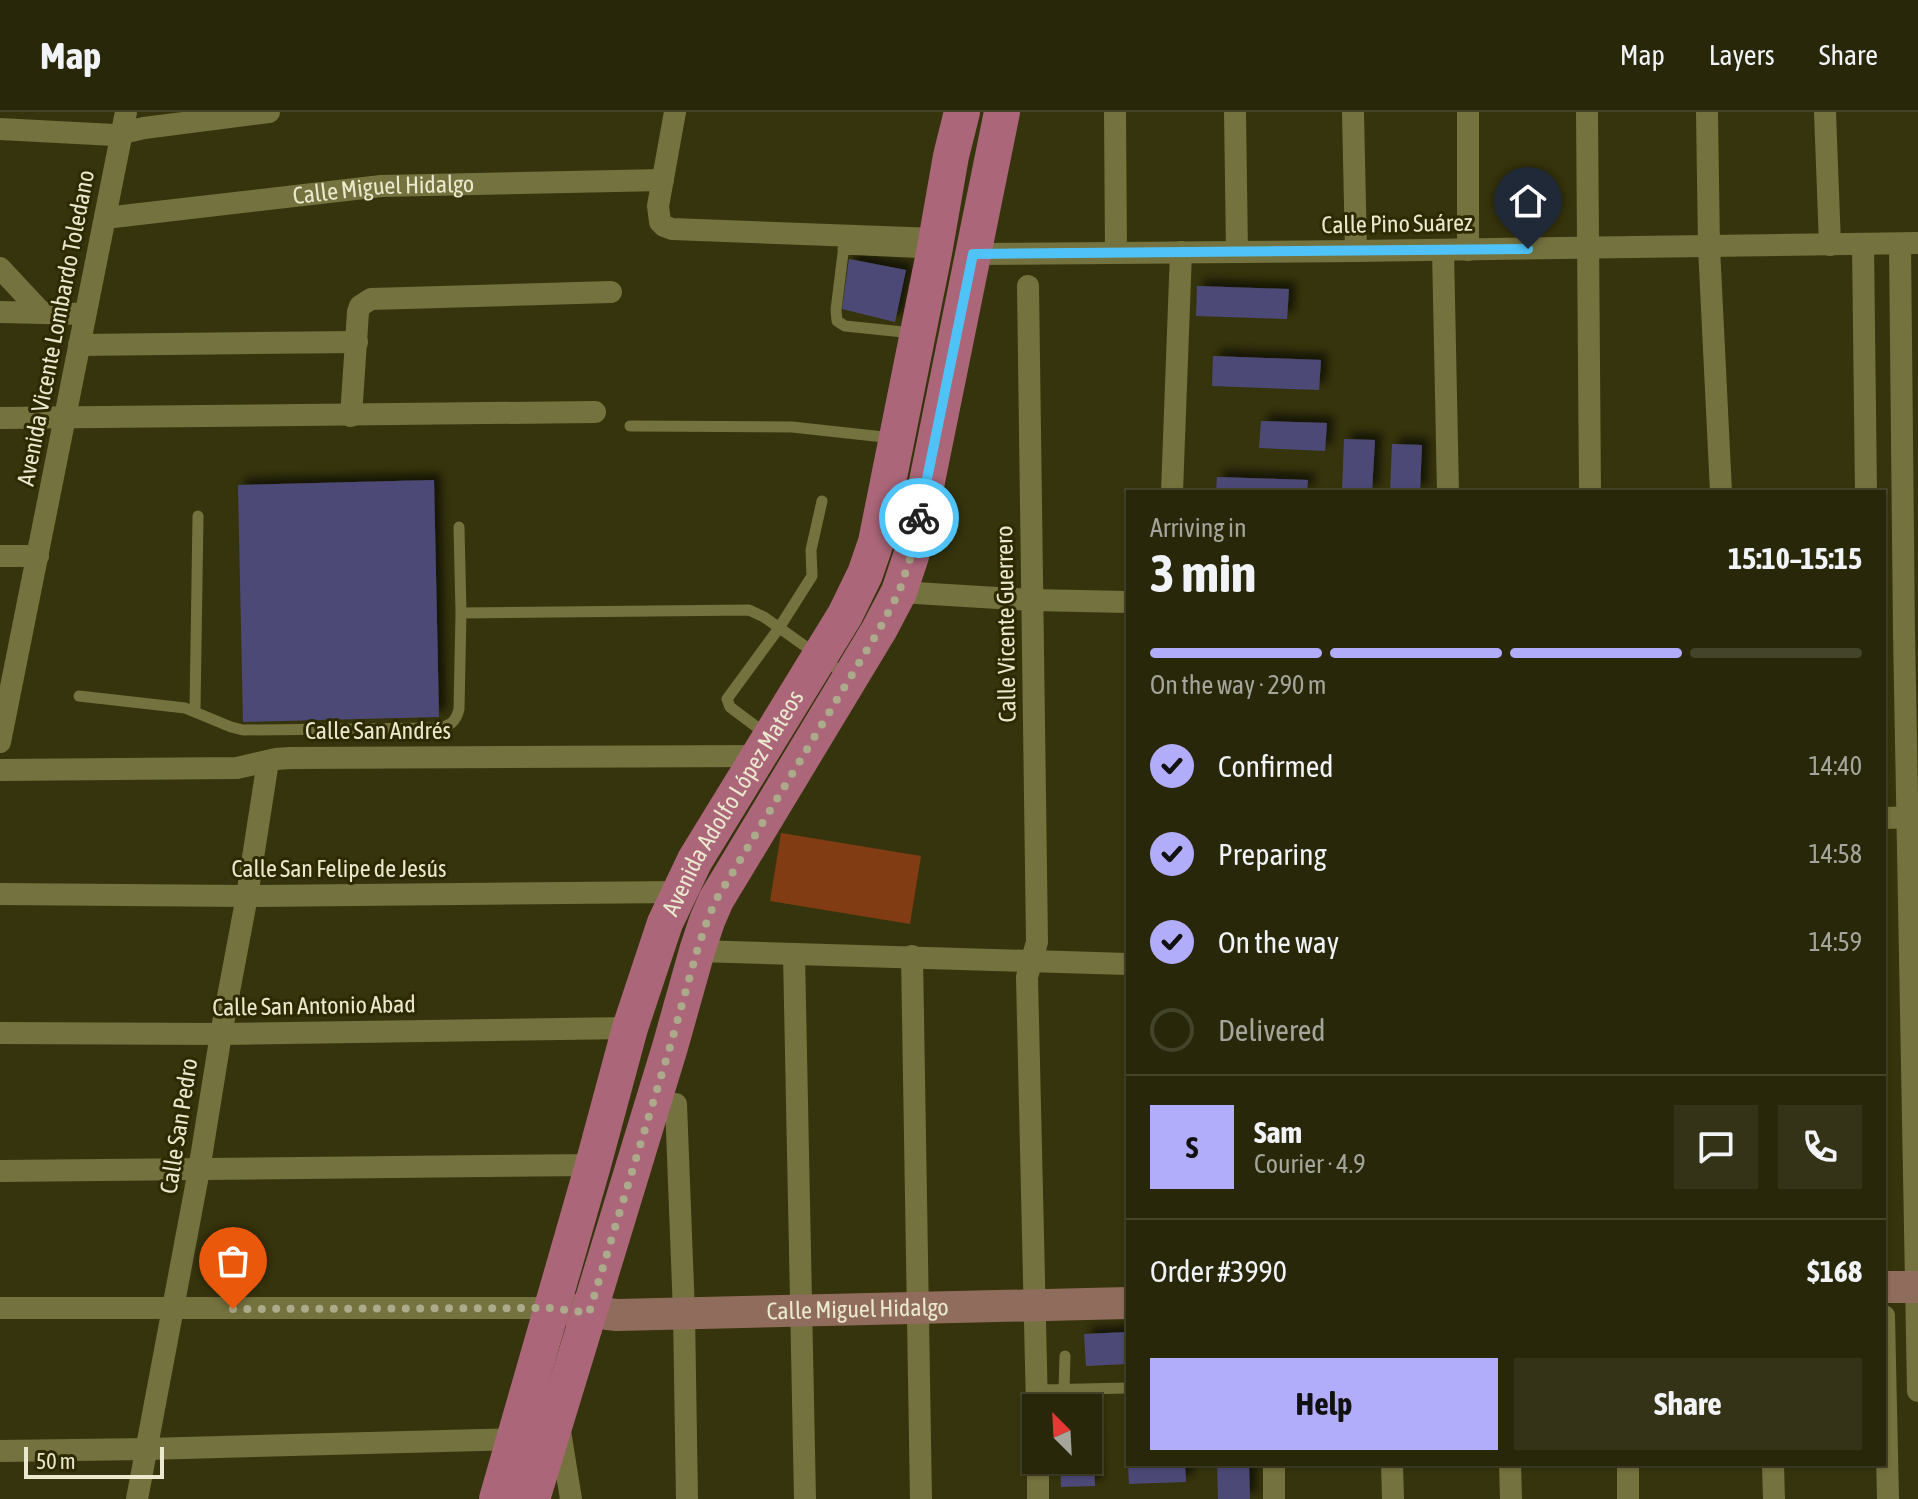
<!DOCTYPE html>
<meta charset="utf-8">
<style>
:root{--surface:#282709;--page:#343317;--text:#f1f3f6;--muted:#a5a59c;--line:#44442a;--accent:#b1adfa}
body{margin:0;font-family:"Asap Condensed",sans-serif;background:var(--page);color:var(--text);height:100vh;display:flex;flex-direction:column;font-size:30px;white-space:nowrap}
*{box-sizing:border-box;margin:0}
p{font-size:26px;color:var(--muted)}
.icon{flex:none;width:44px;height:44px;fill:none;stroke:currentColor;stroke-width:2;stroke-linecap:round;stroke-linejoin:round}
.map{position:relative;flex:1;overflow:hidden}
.panel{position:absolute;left:1126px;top:378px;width:760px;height:976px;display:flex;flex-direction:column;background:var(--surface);border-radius:0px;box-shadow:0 2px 6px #0004,0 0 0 2px var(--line)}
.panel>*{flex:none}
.needle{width:52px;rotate:336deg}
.controls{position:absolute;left:1022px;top:1282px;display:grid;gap:16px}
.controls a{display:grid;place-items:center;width:80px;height:80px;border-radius:0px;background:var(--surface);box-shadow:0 2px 6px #0004,0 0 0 2px var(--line);font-size:40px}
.scale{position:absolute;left:24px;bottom:20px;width:140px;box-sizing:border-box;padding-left:8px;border:4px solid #eae9ce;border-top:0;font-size:22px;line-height:28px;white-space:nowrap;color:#eae9ce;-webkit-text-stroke:6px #2d2a01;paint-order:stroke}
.pin{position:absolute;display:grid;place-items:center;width:68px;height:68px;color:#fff;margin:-82px -34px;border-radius:50% 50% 50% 0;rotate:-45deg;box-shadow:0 0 8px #0007}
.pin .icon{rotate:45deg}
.courier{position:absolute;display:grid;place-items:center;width:80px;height:80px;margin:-40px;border:6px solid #4fc3f7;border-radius:50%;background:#fff;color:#222;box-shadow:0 2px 10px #0007}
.summary em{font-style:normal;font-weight:700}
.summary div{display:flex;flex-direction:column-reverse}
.summary{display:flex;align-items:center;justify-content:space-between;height:136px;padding:0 24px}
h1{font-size:52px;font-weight:700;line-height:60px}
.bar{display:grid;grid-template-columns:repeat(4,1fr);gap:12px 8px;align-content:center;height:96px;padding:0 24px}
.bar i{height:10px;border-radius:6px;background:var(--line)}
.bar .active{background:var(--accent)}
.bar p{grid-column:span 4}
.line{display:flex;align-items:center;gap:20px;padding:0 24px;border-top:2px solid var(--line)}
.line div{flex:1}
.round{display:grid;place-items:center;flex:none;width:84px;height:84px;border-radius:0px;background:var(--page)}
ol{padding:0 24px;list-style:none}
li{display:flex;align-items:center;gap:24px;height:88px}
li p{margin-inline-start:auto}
li .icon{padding:8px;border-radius:50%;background:var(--accent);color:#111;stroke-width:4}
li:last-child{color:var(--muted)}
li i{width:44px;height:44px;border:4px solid var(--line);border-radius:50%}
.cta{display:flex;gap:16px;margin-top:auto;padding:16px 24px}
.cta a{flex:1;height:92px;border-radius:0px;background:var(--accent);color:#111;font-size:32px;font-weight:700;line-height:92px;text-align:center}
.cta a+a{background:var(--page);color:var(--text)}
header{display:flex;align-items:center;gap:48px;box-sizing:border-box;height:112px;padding:0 40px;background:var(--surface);border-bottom:2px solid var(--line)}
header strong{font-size:38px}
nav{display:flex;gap:44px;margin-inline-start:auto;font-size:28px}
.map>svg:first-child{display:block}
.green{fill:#823c14}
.building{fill:#4d4a77;filter:url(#shadow)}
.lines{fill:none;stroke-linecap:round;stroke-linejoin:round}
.lane{stroke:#74723e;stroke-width:11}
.street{stroke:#74723e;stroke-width:22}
.secondary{stroke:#906c5c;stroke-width:32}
.primary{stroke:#ac667a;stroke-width:36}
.done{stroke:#abaa8a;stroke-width:8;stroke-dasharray:0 14.4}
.route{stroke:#4fc3f7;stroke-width:10}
.labels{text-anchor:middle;stroke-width:6;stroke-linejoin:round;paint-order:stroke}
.street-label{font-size:24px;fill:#eae9ce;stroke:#2d2a01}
</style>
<header>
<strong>Map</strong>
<nav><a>Map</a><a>Layers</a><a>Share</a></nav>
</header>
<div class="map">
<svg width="1918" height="1387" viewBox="0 0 1918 1387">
<defs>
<filter id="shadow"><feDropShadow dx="7" dy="-7" stdDeviation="4" flood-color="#0009"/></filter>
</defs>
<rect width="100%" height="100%" fill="#36340c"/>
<path class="green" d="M781,721L921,744L910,812L770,789Z"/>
<path class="building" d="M849,147L906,158L895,210L842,197Z
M1197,174L1289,177L1287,207L1196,204Z
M1213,244L1321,248L1319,278L1212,274Z
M1261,309L1327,311L1325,339L1259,336Z
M1344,327L1375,328L1372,380H1342Z
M1392,332L1422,333L1420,380H1390Z
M1217,365L1308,368L1307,380H1216Z
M434,368L439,605L243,610L238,373Z
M1128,1220V1252L1086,1254L1084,1222Z
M1092,1286L1095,1374L1061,1375L1060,1348H1088V1296H1059L1058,1287Z
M1128,1352H1185L1186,1370L1129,1372Z
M1217,1352H1249L1250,1387H1218Z"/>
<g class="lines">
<path class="lane" d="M845,125L836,198L837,209L845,214L913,221
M843,137L930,141
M630,314L792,315L893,326
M461,501L749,498L764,505L847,564
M79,584L185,596L231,615L243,618L437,616C450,614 456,610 459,597L461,501L459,415
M195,598L198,404
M766,622L730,595L727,587L779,516L812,464L811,438L822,389
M1036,1278L1128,1276
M1064,1278L1065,1244"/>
<g class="street">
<path d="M675,0L658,94L660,110L664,114L672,117L936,127"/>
<path d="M1115,0L1116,140"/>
<path d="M1235,0L1237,140"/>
<path d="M1353,0L1356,139"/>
<path d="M1468,0V138"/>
<path d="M1587,0L1590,380"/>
<path d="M1707,0L1709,135L1721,380"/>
<path d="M1825,0L1830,133"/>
<path d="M0,17L114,23L144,16L269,0"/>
<path id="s1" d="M105,106L381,74L663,68"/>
<path d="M1863,132L1866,380"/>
<path d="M1900,132L1904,520L1918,1279"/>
<path d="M1443,138L1448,380"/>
<path d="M973,142L1356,139L1918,131"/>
<path d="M0,156L42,201"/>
<path d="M1028,174L1037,830L1027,865L1037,1296"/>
<path d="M0,200L85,202"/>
<path d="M79,233L357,230"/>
<path d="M351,304L358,200L360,194L371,187L611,180"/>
<path d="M0,306L595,300"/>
<path d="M1172,380L1181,140"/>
<path d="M0,444H38"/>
<path d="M899,480L1031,488L1128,490"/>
<path d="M0,630L126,0"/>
<path d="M0,658L237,656L276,647L290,646L758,644"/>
<path d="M1884,706L1918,705"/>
<path d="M0,782L247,784L678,780"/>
<path d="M697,839L1128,852"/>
<path d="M794,842L805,1387"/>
<path d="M912,844L921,1387"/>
<path d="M0,921L221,922L630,916"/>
<path d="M676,992L684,1201L687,1387"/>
<path d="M0,1059L593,1053"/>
<path d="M0,1196H552"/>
<path d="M1884,1204L1888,1387"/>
<path d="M559,1313L571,1387"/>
<path d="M0,1339L147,1337L515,1327"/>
<path d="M1038,1348V1387"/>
<path d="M1274,1352V1387"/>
<path d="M1392,1352L1393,1387"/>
<path d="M1510,1352L1511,1387"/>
<path d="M1628,1352V1387"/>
<path d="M1773,1352L1774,1387"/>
<path d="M137,1387L199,1058L221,922L247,784L268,649"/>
</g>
<g class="secondary">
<path d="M1884,1175H1918"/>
<path id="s2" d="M564,1197L617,1203L1128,1191"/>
</g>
<g class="primary">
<path id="s3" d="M497,1387L593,1053L630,916L665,811L695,748L845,503L865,462L876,430L934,141L951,44L962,0"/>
<path d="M532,1387L670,935L697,839L707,809L716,788L879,518L899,480L911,444L921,399L1002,0"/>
</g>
</g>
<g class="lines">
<path class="done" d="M233,1197L552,1196L589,1201L670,935L697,839L707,809L716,788L879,518L899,480L911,444L919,406"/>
<path class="route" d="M919,406L973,142L1528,137"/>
</g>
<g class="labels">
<g class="street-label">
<text dy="8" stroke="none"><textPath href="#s1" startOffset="280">Calle Miguel Hidalgo</textPath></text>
<text transform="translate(1397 112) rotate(-1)" y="8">Calle Pino Suárez</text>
<text transform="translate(56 216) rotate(-79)" y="8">Avenida Vicente Lombardo Toledano</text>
<text transform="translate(1006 512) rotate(-91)" y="8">Calle Vicente Guerrero</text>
<text x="378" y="627">Calle San Andrés</text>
<text dy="8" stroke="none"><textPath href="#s3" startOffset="738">Avenida Adolfo López Mateos</textPath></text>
<text x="339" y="765">Calle San Felipe de Jesús</text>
<text transform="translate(314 894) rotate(-1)" y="8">Calle San Antonio Abad</text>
<text transform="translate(179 1014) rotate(-81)" y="8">Calle San Pedro</text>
<text dy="8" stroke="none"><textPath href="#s2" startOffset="294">Calle Miguel Hidalgo</textPath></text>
</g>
</g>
</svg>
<div class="controls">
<a><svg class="needle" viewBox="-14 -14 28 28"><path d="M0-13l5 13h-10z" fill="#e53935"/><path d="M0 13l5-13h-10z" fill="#a5a59c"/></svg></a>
</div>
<div class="scale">50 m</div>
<div class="pin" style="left:233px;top:1197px;background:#ea580c"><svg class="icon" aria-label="bag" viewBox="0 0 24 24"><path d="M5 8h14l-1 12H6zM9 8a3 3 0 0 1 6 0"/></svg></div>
<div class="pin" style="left:1528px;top:137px;background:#1f2937"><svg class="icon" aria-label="home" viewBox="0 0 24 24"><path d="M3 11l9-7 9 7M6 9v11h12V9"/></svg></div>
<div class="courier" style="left:919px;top:406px"><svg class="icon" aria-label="bike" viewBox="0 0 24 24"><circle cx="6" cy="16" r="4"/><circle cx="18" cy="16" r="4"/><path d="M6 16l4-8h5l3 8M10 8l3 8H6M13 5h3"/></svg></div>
<section class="panel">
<div class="summary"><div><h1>3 min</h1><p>Arriving in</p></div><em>15:10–15:15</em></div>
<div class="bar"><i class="active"></i><i class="active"></i><i class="active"></i><i></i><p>On the way · 290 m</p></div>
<ol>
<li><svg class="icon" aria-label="check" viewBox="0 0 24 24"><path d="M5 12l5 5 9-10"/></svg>Confirmed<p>14:40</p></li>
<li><svg class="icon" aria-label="check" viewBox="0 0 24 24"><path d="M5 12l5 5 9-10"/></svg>Preparing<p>14:58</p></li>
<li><svg class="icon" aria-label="check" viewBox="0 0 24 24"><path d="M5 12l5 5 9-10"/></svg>On the way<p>14:59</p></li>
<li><i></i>Delivered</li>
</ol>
<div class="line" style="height:144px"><b class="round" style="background:var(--accent);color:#111">S</b><div><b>Sam</b><p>Courier · 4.9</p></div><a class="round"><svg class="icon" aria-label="chat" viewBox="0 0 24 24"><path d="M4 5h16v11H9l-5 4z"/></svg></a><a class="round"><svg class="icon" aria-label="phone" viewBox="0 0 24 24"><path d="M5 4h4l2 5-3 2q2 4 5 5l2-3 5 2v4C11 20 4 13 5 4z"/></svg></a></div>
<div class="line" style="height:104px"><div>Order #3990</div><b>$168</b></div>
<div class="cta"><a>Help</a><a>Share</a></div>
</section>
</div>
